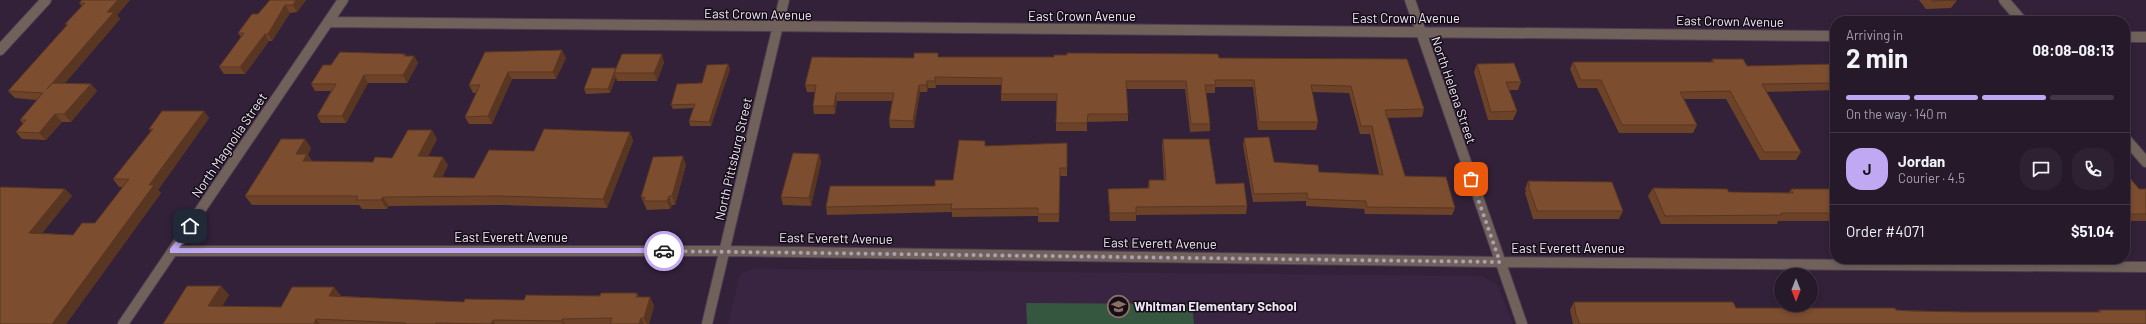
<!DOCTYPE html>
<meta charset="utf-8">
<style>
:root{--surface:#26192a;--page:#2e2232;--text:#f1f3f6;--muted:#a4a0a8;--line:#423847;--accent:#c1a8f3}
body{margin:0;font-family:Barlow,sans-serif;background:var(--page);color:var(--text);height:100vh;display:flex;flex-direction:column;font-size:15px;white-space:nowrap}
*{box-sizing:border-box;margin:0}
p{font-size:13px;color:var(--muted)}
.icon{flex:none;width:22px;height:22px;fill:none;stroke:currentColor;stroke-width:2;stroke-linecap:round;stroke-linejoin:round}
.map{position:relative;flex:1;overflow:hidden}
.side{position:absolute;left:1830px;top:16px;width:300px;height:248px;display:flex;flex-direction:column;background:var(--surface);border-radius:16px;box-shadow:0 2px 6px #0003,0 0 0 1px var(--line)}
.side>*{flex:none}
.needle{width:26px;rotate:180deg}
.fabs{position:absolute;left:1774px;top:268px;display:grid;gap:8px}
.fabs a{display:grid;place-items:center;width:44px;height:44px;border-radius:50%;background:var(--surface);box-shadow:0 2px 6px #0003,0 0 0 1px var(--line);font-size:20px}
.pin{position:absolute;display:grid;place-items:center;width:34px;height:34px;color:#fff;margin:-17px;border-radius:8px;box-shadow:0 2px 6px #0006}
.courier{position:absolute;display:grid;place-items:center;width:40px;height:40px;margin:-20px;border:3px solid #c1a8f3;border-radius:50%;background:#fff;color:#222;box-shadow:0 1px 5px #0007}
.headline em{font-style:normal;font-weight:700}
.headline div{display:flex;flex-direction:column-reverse}
.headline{display:flex;align-items:center;justify-content:space-between;height:68px;padding:0 16px}
h1{font-size:26px;font-weight:700;line-height:30px}
.bar{display:grid;grid-template-columns:repeat(4,1fr);gap:6px 4px;align-content:center;height:48px;padding:0 16px}
.bar i{height:5px;border-radius:3px;background:var(--line)}
.bar .on{background:var(--accent)}
.bar p{grid-column:span 4}
.line{display:flex;align-items:center;gap:10px;padding:0 16px;border-top:1px solid var(--line)}
.line div{flex:1}
.round{display:grid;place-items:center;flex:none;width:42px;height:42px;border-radius:16px;background:var(--page)}
.map>svg:first-child{display:block}
.built{fill:#392442}
.green{fill:#355740}
.lines{fill:none;stroke-linecap:round;stroke-linejoin:round}
.street-casing{stroke:#4d3c52;stroke-width:12}
.street{stroke:#70625b;stroke-width:10}
.wall{fill:#6c4228}
.shaded-wall{fill:#583621}
.building{fill:#7d4d2f;stroke:#583621}
.route{fill:#c1a8f3}
.done{stroke:#aea0b2;stroke-width:4;stroke-dasharray:0 7.2}
.labels{text-anchor:middle;stroke-width:3;stroke-linejoin:round;paint-order:stroke}
.street-label{font-size:13px;fill:#f0e5f4;stroke:#150e18}
.poi-label{font-size:13px;font-weight:bold;fill:#f0e5f4;stroke:#150e18;text-anchor:start}
</style>
<div class="map">
<svg width="2146" height="324" viewBox="0 0 2146 324">
<rect width="100%" height="100%" fill="#322138"/>
<path class="built" d="M751,269L1482,276L1497,284L1513,324H728L739,278L742,273Z"/>
<path class="green" d="M1026,303L1192,304L1194,324H1027Z"/>
<g class="lines">
<defs>
<path id="street" d="M1410,0L1522,324
M2004,0L2022,21
M329,22L1835,36
M2125,37H2146
M0,50L46,0
M2125,138L2146,162
M173,251H725L1500,262L2146,267
M123,324L343,0
M707,324L784,0"/>
</defs>
<use href="#street" class="street-casing"/>
<use href="#street" class="street"/>
</g>
<path class="wall" d="M82,0H130L117,15L120,19L65,83L91,84L97,91L71,122H62L46,140L22,139L16,132L23,124L20,120L37,100L15,98L8,91L67,26L65,24L82,6L79,3Z
M270,0H306L297,12L290,13L272,41H269L245,74H224L219,67L241,37L238,33L258,14Z
M1919,0H1957L1951,8L1926,9Z
M485,52L566,58L556,79H512L492,124H469L465,117L477,93H473L469,85Z
M405,54L406,56H414L418,63L407,83H368L346,123H321L317,116L331,91H315L311,84L331,65Z
M938,57L1407,59L1424,109L1422,117L1388,118L1405,176L1455,208L1452,215L1365,214L1364,209L1306,206V201L1253,202L1243,145L1244,138L1274,162L1319,172L1379,174L1370,134H1360L1349,93L1312,92L1318,122L1316,130H1258L1253,87H1215V93H1206L1210,124V131L1190,132L1185,89H1126L1128,114V121L1087,122V131H1056V101H1001V85H936V88H928L927,92H920L914,128H890L889,120L892,101H837L835,114H814L813,106L815,92H807L805,85L914,58Z
M1712,59L1747,66L1835,64V90L1766,92L1801,152L1796,160H1760L1726,99H1684L1697,125L1693,133H1619L1597,88H1578L1570,69L1573,62H1711Z
M664,62L657,81H617L616,77L610,93L586,94L584,89L616,68Z
M728,64L730,69L711,126H690L689,121L693,108L673,109L671,105Z
M1477,64L1521,82L1518,90H1509L1517,111L1513,120H1488L1474,72Z
M204,111L209,118L158,190L161,193L66,324H0V188L65,189L72,196L42,233L73,235L95,223L124,187H119L113,179L151,131L149,129Z
M630,132L633,141L607,208L501,205L389,206L387,209H362L359,205H252L245,196L311,148L308,155L312,161L373,162L392,158L437,139L428,156L448,165L442,177L474,178L534,151Z
M1163,139L1216,184L1247,206L1246,214L1136,215V221H1110L1108,196V189L1148,188L1149,180H1164L1162,146Z
M1067,143V176H1060L1059,222H1038V216L952,217V212L827,215L826,207L935,186L953,180L986,146Z
M819,154L821,162L811,206L783,205L781,197Z
M686,165L675,205H672L670,209L647,210L641,197Z
M2125,172L2139,189H2146V221H2125Z
M1528,181L1623,211L1619,219H1533L1525,193L1526,191L1525,189Z
M1653,188L1729,192L1789,193L1791,189H1835V221H1778L1777,224H1661L1648,196Z
M221,286L229,295L222,306L281,307L334,287L341,296L464,302L524,300L637,293L639,297H650L654,306L649,324H163Z
M1574,302L1736,308L1896,310L1966,312H2097L2099,310L2146,324H1573L1570,310Z"/>
<path class="shaded-wall" d="M118,0H130L117,15L120,19L53,97L47,89L107,12Z
M296,0H306L297,12L293,5Z
M285,5L290,13L272,41L268,34Z
M265,34L269,41L245,74L240,67Z
M562,50L566,58L556,79L553,72Z
M662,54L664,62L657,81L654,73Z
M414,56L418,63L407,83L403,75Z
M728,64L730,69L711,126L709,122Z
M616,68L614,73L616,77L610,93L608,89Z
M508,72L512,79L492,124L488,116Z
M364,75L368,83L346,123L342,116Z
M935,77L936,85V88L935,81Z
M927,81L928,88L927,92L926,85Z
M91,84L97,91L71,122L64,114Z
M919,85L920,92L914,128L913,121Z
M836,93L837,101L835,114L834,106Z
M204,111L209,118L158,190L161,193L66,324H52L149,185Z
M55,114L62,122L46,140L39,133Z
M432,130L437,139L424,165L418,156Z
M630,132L633,141L607,208L603,199Z
M305,139L311,148L308,155L313,163H303L296,154Z
M819,154L821,162L811,206L809,198Z
M683,156L686,165L675,205L672,196Z
M443,157L448,165L438,186L433,177Z
M65,189L72,196L37,240L29,233Z
M669,196L672,205L670,209L667,201Z
M383,197L389,206L387,209L381,200Z
M221,286L229,295L217,315L208,306Z
M334,287L341,297L329,296Z
M650,297L654,306L649,324H647L644,318Z
M641,318L644,324H639Z
M316,319L320,324H314Z
M562,319L565,324H563L562,321Z
M493,320L495,324H491Z"/>
<path class="building" d="M82,0H118L107,12H114L47,89L52,83L91,84L64,114H55L39,133L16,132L26,120H20L43,93L8,91L68,24H65L85,3H79Z
M270,0H296L293,5H285L268,34H265L240,67H219L244,33H238L252,14H258Z
M1931,0H1957L1932,1Z
M562,50L553,72H508L488,116L465,117L480,85H469L485,52Z
M340,52L405,54L404,56H414L403,75H364L342,116H317L336,84H311L323,65H331Z
M914,53H938V57H1054V55H1067V53L1218,54L1219,58L1407,59L1424,109L1385,110L1405,176L1446,177L1455,208L1367,207L1366,201L1308,199L1307,193L1254,194L1244,138L1269,137L1274,162L1318,165L1319,172L1383,175L1372,126H1361L1351,86L1311,85L1318,122H1259L1254,80H1215L1216,85H1205L1210,124H1191L1186,81H1126L1128,114H1088L1087,123H1056L1057,94H1001L1002,78L935,77V81H927L926,85H919L913,121L889,120L894,93H836L834,106H813L816,85H805L812,57L914,58Z
M622,54H662L654,73H614Z
M1712,59H1743L1747,66L1835,64V83L1762,84L1801,152H1764L1730,91L1680,92L1697,125H1622L1601,80H1581L1573,62H1714Z
M1514,63L1521,82H1506L1517,111L1491,112L1477,64Z
M728,64L709,122L689,121L695,104L671,105L677,84L702,83L707,65Z
M592,68H616L608,89H584Z
M162,111H204L149,185H154L52,324H0V188L1,187L65,189L29,233L73,235L82,223H95L129,179H113L153,129H149Z
M544,129L630,132L603,199L497,196L383,197L381,200H356L358,196H245L281,139H305L296,154H307L303,161L373,162L375,157L392,158L408,130H432L418,156L443,157L433,177L474,178L489,150L534,151Z
M1163,139H1209L1216,184L1244,183L1247,206L1136,207V213H1110L1108,189L1149,188V180H1166Z
M959,140L985,141V146L1067,143V168H1060L1059,214H1038V208L951,209L952,204L826,207L830,186H935V180H953Z
M793,153L819,154L809,198L781,197Z
M683,156L672,196H669L667,201H644L645,197H641L653,157Z
M2125,172L2139,189H2146V214H2125Z
M1528,181L1612,182L1623,211H1537L1528,185H1530Z
M1653,188L1727,189L1729,192L1793,193L1791,189H1835V213H1781L1782,215L1665,216Z
M187,286H221L208,306L281,307L292,287H334L329,296L464,302L465,299L524,300L526,295L600,296L601,293H637L636,297H650L644,318H641L639,324H610L612,318L562,319V321L493,320L491,324L436,323L435,324H405L406,323L316,319L314,324H163Z
M1574,302H1733L1736,308H1895L1896,310L1910,311L1966,312H2101L2099,310H2146V324H1580L1576,315Z"/>
<path class="route" d="M190,223L193,226L179,248H664L668,251L664,253H170V249Z"/>
<g class="lines">
<path class="done" d="M664,251L1500,262L1471,179"/>
</g>
<defs>
<symbol id="school-ring" viewBox="-11 -11 22 22"><circle r="9.5" fill="#150e18" stroke="#8d6e63" stroke-width="1.5"/><path d="M0-5L7-2L0 1L-7-2ZM-4 1L0 2.5L4 1V4Q0 6-4 4Z" fill="#8d6e63"/></symbol>
</defs>
<g fill-rule="evenodd">
<use href="#school-ring" x="1106" y="294" width="25" height="25"/>
</g>
<g class="labels">
<g class="street-label">
<text transform="translate(758 14) rotate(1)" y="5">East Crown Avenue</text>
<text x="1082" y="21">East Crown Avenue</text>
<text x="1406" y="23">East Crown Avenue</text>
<text transform="translate(1730 21) rotate(1)" y="5">East Crown Avenue</text>
<text transform="translate(1454 90) rotate(71)" y="5">North Helena Street</text>
<text transform="translate(229 145) rotate(-56)" y="5">North Magnolia Street</text>
<text transform="translate(733 159) rotate(-77)" y="5">North Pittsburg Street</text>
<text x="511" y="242">East Everett Avenue</text>
<text transform="translate(836 238) rotate(1)" y="5">East Everett Avenue</text>
<text transform="translate(1160 243) rotate(1)" y="5">East Everett Avenue</text>
<text x="1568" y="253">East Everett Avenue</text>
</g>
<g class="poi-label">
<text x="1134" y="311">Whitman Elementary School</text>
</g>
</g>
</svg>
<div class="fabs">
<a><svg class="needle" viewBox="-14 -14 28 28"><path d="M0-13l5 13h-10z" fill="#e53935"/><path d="M0 13l5-13h-10z" fill="#a4a0a8"/></svg></a>
</div>
<div class="pin" style="left:1471px;top:179px;background:#ea580c"><svg class="icon" aria-label="bag" viewBox="0 0 24 24"><path d="M5 8h14l-1 12H6zM9 8a3 3 0 0 1 6 0"/></svg></div>
<div class="pin" style="left:190px;top:226px;background:#1f2937"><svg class="icon" aria-label="home" viewBox="0 0 24 24"><path d="M3 11l9-7 9 7M6 9v11h12V9"/></svg></div>
<div class="courier" style="left:664px;top:251px"><svg class="icon" aria-label="car" viewBox="0 0 24 24"><path d="M5 17H2v-5l4-1 3-4h7l3 4 3 1v5h-3M9 17h6M6 11h13"/><circle cx="7" cy="17" r="2"/><circle cx="17" cy="17" r="2"/></svg></div>
<section class="side">
<div class="headline"><div><h1>2 min</h1><p>Arriving in</p></div><em>08:08–08:13</em></div>
<div class="bar"><i class="on"></i><i class="on"></i><i class="on"></i><i></i><p>On the way · 140 m</p></div>
<div class="line" style="height:72px"><b class="round" style="background:var(--accent);color:#111">J</b><div><b>Jordan</b><p>Courier · 4.5</p></div><a class="round"><svg class="icon" aria-label="chat" viewBox="0 0 24 24"><path d="M4 5h16v11H9l-5 4z"/></svg></a><a class="round"><svg class="icon" aria-label="phone" viewBox="0 0 24 24"><path d="M5 4h4l2 5-3 2q2 4 5 5l2-3 5 2v4C11 20 4 13 5 4z"/></svg></a></div>
<div class="line" style="height:52px"><div>Order #4071</div><b>$51.04</b></div>
</section>
</div>
